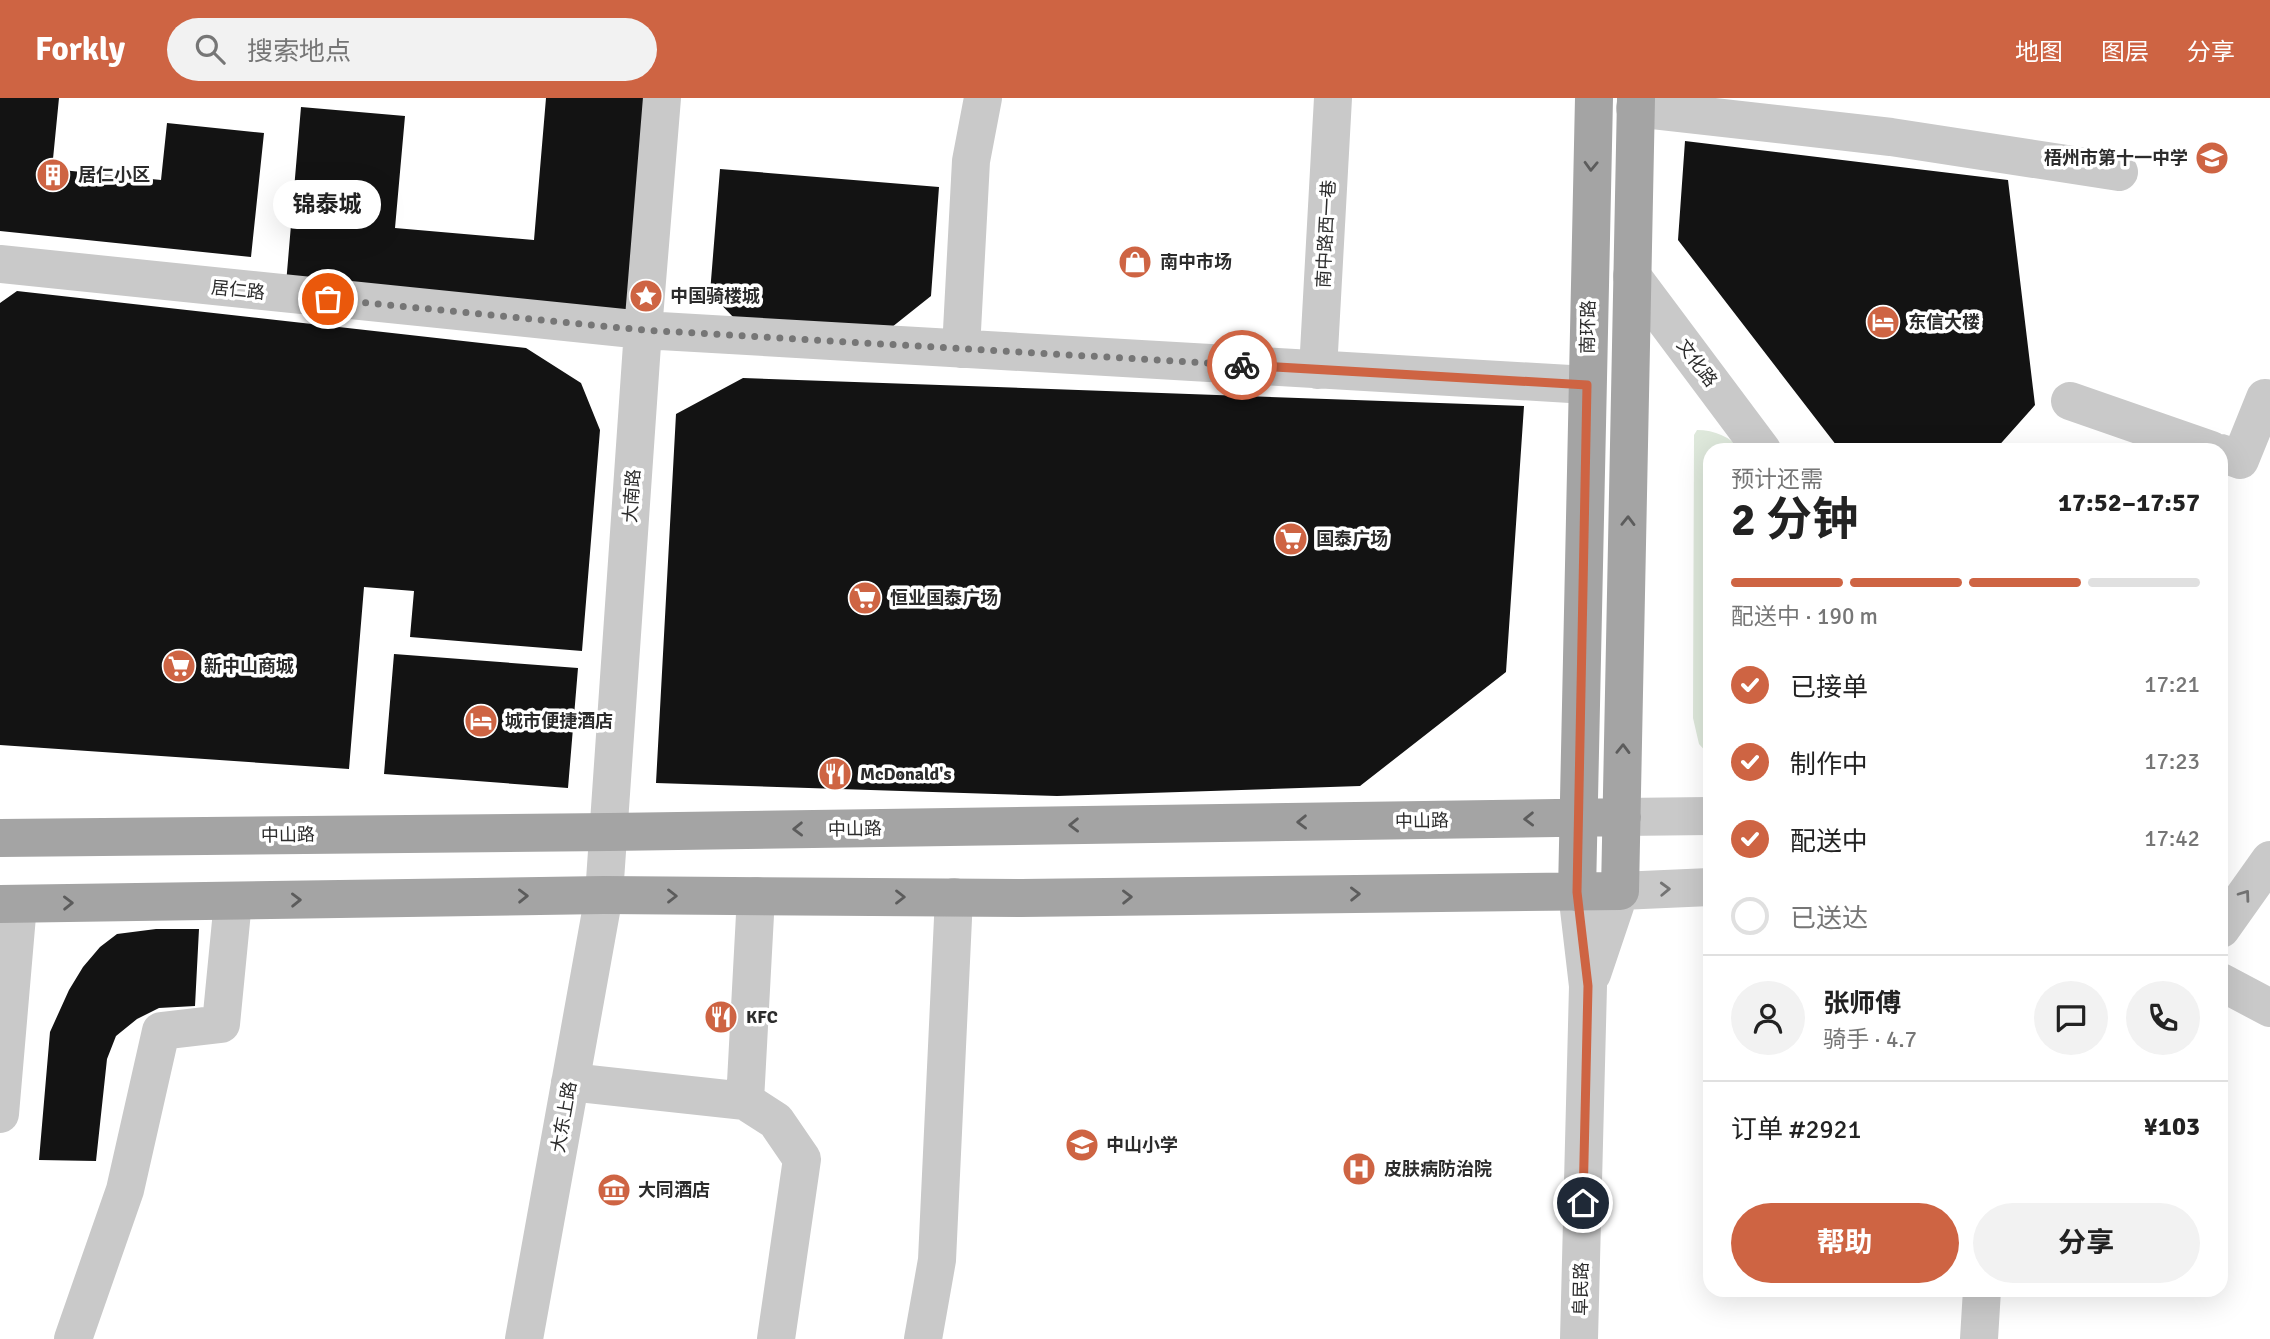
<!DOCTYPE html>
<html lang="zh">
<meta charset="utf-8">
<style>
:root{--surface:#fff;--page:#f2f2f2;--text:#222;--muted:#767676;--line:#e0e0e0;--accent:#ce6443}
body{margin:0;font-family:Signika,"Noto Sans SC",sans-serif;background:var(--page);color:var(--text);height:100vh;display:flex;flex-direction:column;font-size:26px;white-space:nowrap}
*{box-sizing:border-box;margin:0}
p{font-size:23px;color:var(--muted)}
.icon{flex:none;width:38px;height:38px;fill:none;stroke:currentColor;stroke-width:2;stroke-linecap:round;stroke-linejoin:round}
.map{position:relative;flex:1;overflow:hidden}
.panel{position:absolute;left:1703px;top:345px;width:525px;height:854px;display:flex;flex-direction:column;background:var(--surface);border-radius:21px;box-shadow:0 7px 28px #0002}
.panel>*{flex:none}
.pin{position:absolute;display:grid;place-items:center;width:60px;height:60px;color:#fff;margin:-30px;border:4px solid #fff;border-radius:50%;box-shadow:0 2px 7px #0007}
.courier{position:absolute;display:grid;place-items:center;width:70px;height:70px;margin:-35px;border:5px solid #ce6443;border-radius:50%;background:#fff;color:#222;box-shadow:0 2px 9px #0007}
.bubble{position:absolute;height:49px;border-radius:24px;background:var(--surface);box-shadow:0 7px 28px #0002;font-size:23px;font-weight:700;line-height:49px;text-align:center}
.head em{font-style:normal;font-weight:700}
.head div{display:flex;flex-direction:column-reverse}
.head{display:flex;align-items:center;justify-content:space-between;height:119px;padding:0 28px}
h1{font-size:46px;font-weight:700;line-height:52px}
.bar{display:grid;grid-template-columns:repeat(4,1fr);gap:10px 7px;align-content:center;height:84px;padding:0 28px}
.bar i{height:9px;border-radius:5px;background:var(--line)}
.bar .selected{background:var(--accent)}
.bar p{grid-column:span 4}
.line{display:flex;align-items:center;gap:18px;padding:0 28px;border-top:2px solid var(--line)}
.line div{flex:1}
.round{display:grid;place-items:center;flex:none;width:74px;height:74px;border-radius:37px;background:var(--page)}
ol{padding:0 28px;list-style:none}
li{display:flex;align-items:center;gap:21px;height:77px}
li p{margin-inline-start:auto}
li .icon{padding:7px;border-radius:50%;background:var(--accent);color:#fff;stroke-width:4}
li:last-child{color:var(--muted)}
li i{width:38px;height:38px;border:4px solid var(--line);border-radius:50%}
.action{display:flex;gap:14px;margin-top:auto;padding:14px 28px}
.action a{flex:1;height:80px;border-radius:42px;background:var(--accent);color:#fff;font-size:28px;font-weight:700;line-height:80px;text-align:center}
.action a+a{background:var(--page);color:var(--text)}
header{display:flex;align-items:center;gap:42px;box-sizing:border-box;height:98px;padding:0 35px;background:var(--accent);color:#fff}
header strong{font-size:33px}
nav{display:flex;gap:38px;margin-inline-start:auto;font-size:24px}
.search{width:490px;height:63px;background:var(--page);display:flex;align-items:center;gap:18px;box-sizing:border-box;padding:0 24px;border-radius:38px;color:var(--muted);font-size:26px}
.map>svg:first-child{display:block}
.green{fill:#dee8db}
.building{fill:#131313}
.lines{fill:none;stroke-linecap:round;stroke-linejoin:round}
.minor{stroke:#c9c9c9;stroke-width:38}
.major{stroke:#a4a4a4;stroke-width:38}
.oneway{stroke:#5c5c5c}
.oneway2{stroke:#737373}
.done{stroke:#767676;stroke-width:7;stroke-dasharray:0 12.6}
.route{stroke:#ce6443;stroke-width:9}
.labels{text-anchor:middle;stroke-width:7;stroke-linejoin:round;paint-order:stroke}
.poi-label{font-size:18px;font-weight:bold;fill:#2c2c2c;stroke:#fff;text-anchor:start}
.street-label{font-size:18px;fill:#2c2c2c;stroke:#fff}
</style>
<header>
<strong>Forkly</strong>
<div class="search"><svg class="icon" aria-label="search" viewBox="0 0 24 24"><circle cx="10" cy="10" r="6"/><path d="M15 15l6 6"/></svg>搜索地点</div>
<nav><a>地图</a><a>图层</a><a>分享</a></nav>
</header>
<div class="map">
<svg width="2270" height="1241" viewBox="0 0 2270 1241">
<rect width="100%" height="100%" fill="#fff"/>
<path class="green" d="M1697,332C1715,332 1730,339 1742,352H1710V658L1699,646L1693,620L1694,337Z"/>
<path class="building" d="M0,0H59L52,71L161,82L167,25L264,35L251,159L0,133Z
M546,0H649L632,214L286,186L301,9L405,18L395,130L534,142Z
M1685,43L2008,82L2035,307L1995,352H1840L1678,142Z
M720,71L939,89L931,198L887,233L735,221L710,195Z
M17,193L526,250L581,285L600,332L582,553L410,539L414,493L364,489L349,671L0,647V205Z
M743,280L1524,308L1506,574L1360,688L1057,698L656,685L676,316Z
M394,556L578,570L568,690L384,676Z
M156,831H199L195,908L159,910L137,921L116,938L107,961L96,1063L39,1062L50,934L69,892L83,869L100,849L117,836Z"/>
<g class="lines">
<path class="minor" d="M1635,10L1891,39L2119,74
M0,166L643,232L1587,287
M1632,178L1762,352
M961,251L971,63L983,0
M1318,272L1333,0
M2070,303L2211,352
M2221,355L2240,362L2265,300L2270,301
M1622,719L1710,718
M1577,794L1588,888L1579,1241
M2221,831L2270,762
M1592,876L1620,793L1710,789
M2221,884L2270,910
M570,984L745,1003L756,798
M745,1003L776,1023L802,1061L776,1241
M0,1016L18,806
M73,1241L125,1092L161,933L221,926L233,803
M524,1241L604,797L643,232L662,0
M923,1241L937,1162L954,799
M1979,1241L1982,1192"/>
<path class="major" d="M0,740L609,734L1622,719
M1577,794L1594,0
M0,806L604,797L1021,800L1620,793L1636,0"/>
</g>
<defs><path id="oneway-chevron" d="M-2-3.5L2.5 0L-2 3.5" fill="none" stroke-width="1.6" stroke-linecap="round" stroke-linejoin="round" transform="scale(1.75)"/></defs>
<g class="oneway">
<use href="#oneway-chevron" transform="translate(1591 68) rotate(92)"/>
<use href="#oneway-chevron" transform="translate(1628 423) rotate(-89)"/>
<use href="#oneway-chevron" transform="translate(1623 651) rotate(-89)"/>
<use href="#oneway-chevron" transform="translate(1529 721) rotate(179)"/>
<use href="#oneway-chevron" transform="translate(1302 724) rotate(179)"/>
<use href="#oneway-chevron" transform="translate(1074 727) rotate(179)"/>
<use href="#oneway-chevron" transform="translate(798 731) rotate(179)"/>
<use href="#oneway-chevron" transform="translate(1355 796) rotate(-1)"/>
<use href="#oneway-chevron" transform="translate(523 798) rotate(-1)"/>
<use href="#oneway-chevron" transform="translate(672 798)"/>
<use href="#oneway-chevron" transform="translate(900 799)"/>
<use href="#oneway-chevron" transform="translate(1127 799) rotate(-1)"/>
<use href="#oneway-chevron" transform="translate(296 802) rotate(-1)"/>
<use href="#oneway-chevron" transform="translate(68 805) rotate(-1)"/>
</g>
<g class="oneway2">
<use href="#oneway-chevron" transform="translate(1665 791) rotate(-2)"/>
<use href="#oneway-chevron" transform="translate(2245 797) rotate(-54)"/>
</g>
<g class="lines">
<path class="done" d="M328,201L643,232L1242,267"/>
<path class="route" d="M1242,267L1587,287L1577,794L1588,888L1583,1105"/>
</g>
<defs>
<symbol id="school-disc" viewBox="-11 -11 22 22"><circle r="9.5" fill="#ce6443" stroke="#fff"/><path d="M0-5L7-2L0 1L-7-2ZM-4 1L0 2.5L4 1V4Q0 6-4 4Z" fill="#fff"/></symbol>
<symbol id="building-disc" viewBox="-11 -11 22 22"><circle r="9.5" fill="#ce6443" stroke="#fff"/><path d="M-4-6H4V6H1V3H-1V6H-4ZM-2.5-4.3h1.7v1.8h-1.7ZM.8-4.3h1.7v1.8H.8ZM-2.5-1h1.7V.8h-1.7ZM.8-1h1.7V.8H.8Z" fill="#fff"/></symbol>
<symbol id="shop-disc" viewBox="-11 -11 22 22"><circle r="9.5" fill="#ce6443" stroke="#fff"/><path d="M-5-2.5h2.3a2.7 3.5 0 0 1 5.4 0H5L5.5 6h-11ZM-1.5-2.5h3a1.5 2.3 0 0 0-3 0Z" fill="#fff"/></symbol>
<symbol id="sight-disc" viewBox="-11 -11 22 22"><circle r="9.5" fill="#ce6443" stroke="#fff"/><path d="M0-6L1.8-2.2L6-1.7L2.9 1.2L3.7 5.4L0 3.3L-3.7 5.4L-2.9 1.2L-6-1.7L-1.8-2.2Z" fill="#fff"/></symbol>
<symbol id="hotel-disc" viewBox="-11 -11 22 22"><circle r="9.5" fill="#ce6443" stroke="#fff"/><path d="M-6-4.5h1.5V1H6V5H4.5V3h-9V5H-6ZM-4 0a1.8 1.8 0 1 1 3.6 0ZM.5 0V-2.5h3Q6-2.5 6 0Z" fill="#fff"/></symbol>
<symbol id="supermarket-disc" viewBox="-11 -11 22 22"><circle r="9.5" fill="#ce6443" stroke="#fff"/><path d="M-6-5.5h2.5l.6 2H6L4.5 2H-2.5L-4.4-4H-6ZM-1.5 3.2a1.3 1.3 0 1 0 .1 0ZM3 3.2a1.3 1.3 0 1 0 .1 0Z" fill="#fff"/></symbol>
<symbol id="restaurant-disc" viewBox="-11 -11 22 22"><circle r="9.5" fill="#ce6443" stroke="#fff"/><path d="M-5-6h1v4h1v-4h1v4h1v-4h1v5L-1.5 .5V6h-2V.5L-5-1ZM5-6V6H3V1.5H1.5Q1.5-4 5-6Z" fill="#fff"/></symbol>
<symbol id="hospital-disc" viewBox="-11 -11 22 22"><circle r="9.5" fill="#ce6443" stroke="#fff"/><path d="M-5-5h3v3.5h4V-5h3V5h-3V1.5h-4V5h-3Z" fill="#fff"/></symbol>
<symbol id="museum-disc" viewBox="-11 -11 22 22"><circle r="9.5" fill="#ce6443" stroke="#fff"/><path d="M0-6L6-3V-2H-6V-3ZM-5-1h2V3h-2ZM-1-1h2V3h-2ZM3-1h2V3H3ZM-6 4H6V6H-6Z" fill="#fff"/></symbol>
</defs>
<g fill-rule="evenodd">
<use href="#school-disc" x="2193" y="41" width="38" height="38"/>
<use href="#building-disc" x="34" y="58" width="38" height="38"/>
<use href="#shop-disc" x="1116" y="145" width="38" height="38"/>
<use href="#sight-disc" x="627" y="179" width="38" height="38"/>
<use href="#hotel-disc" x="1864" y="205" width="38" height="38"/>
<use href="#supermarket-disc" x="1272" y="422" width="38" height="38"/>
<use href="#supermarket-disc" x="846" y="481" width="38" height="38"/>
<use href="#supermarket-disc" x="160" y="549" width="38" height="38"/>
<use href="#hotel-disc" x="462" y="604" width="38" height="38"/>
<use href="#restaurant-disc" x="816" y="657" width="38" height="38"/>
<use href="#restaurant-disc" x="702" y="900" width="38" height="38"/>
<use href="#school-disc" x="1063" y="1028" width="38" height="38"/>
<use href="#hospital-disc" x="1340" y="1052" width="38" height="38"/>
<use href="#museum-disc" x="595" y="1073" width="38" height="38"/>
</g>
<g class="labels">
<g class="poi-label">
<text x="2188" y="66" text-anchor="end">梧州市第十一中学</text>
<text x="78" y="83">居仁小区</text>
<text x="1160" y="170">南中市场</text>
<text x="670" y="204">中国骑楼城</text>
<text x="1908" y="230">东信大楼</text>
<text x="1316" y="447">国泰广场</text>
<text x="890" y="506">恒业国泰广场</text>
<text x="204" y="574">新中山商城</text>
<text x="505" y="629">城市便捷酒店</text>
<text x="860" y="682">McDonald's</text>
<text x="746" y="925">KFC</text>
<text x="1106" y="1053">中山小学</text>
<text x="1384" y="1077">皮肤病防治院</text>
<text x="638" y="1098">大同酒店</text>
</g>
<g class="street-label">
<text transform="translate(1326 136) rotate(-87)" y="6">南中路西一巷</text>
<text transform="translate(238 192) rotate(6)" y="6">居仁路</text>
<text transform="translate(1588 229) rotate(-89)" y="6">南环路</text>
<text transform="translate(1697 265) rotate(53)" y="6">文化路</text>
<text transform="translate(632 398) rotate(-86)" y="6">大南路</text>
<text transform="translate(1422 723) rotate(-1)" y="6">中山路</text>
<text transform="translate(855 731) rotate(-1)" y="6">中山路</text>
<text transform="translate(288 737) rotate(-1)" y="6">中山路</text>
<text transform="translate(564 1019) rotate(-80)" y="6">大东上路</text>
<text transform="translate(1581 1191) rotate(-89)" y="6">阜民路</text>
</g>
</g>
</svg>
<div class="pin" style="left:328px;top:201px;background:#ea580c"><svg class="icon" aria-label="bag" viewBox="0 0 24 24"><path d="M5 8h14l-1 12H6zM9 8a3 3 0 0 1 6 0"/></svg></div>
<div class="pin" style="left:1583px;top:1105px;background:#1f2937"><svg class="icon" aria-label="home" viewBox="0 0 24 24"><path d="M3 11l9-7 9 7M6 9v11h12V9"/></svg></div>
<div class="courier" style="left:1242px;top:267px"><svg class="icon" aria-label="bike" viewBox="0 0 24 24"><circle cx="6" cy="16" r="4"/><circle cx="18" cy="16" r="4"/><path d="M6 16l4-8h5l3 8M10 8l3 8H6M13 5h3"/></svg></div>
<div class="bubble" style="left:273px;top:82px;width:108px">锦泰城</div>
<section class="panel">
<div class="head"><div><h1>2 分钟</h1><p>预计还需</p></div><em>17:52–17:57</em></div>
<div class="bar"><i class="selected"></i><i class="selected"></i><i class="selected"></i><i></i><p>配送中 · 190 m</p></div>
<ol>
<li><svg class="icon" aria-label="check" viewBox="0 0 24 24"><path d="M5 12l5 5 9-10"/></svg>已接单<p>17:21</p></li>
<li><svg class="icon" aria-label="check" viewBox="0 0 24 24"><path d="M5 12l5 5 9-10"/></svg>制作中<p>17:23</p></li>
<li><svg class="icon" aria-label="check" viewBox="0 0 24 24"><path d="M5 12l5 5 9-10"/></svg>配送中<p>17:42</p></li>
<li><i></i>已送达</li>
</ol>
<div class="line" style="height:126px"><a class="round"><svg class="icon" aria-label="person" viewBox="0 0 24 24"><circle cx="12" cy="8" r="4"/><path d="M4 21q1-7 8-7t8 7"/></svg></a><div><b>张师傅</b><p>骑手 · 4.7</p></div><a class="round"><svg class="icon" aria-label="chat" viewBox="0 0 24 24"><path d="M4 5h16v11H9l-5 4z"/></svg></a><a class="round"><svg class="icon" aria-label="phone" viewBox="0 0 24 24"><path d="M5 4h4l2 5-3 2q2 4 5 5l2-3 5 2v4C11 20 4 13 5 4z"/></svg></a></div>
<div class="line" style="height:91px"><div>订单 #2921</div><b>¥103</b></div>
<div class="action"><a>帮助</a><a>分享</a></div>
</section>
</div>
